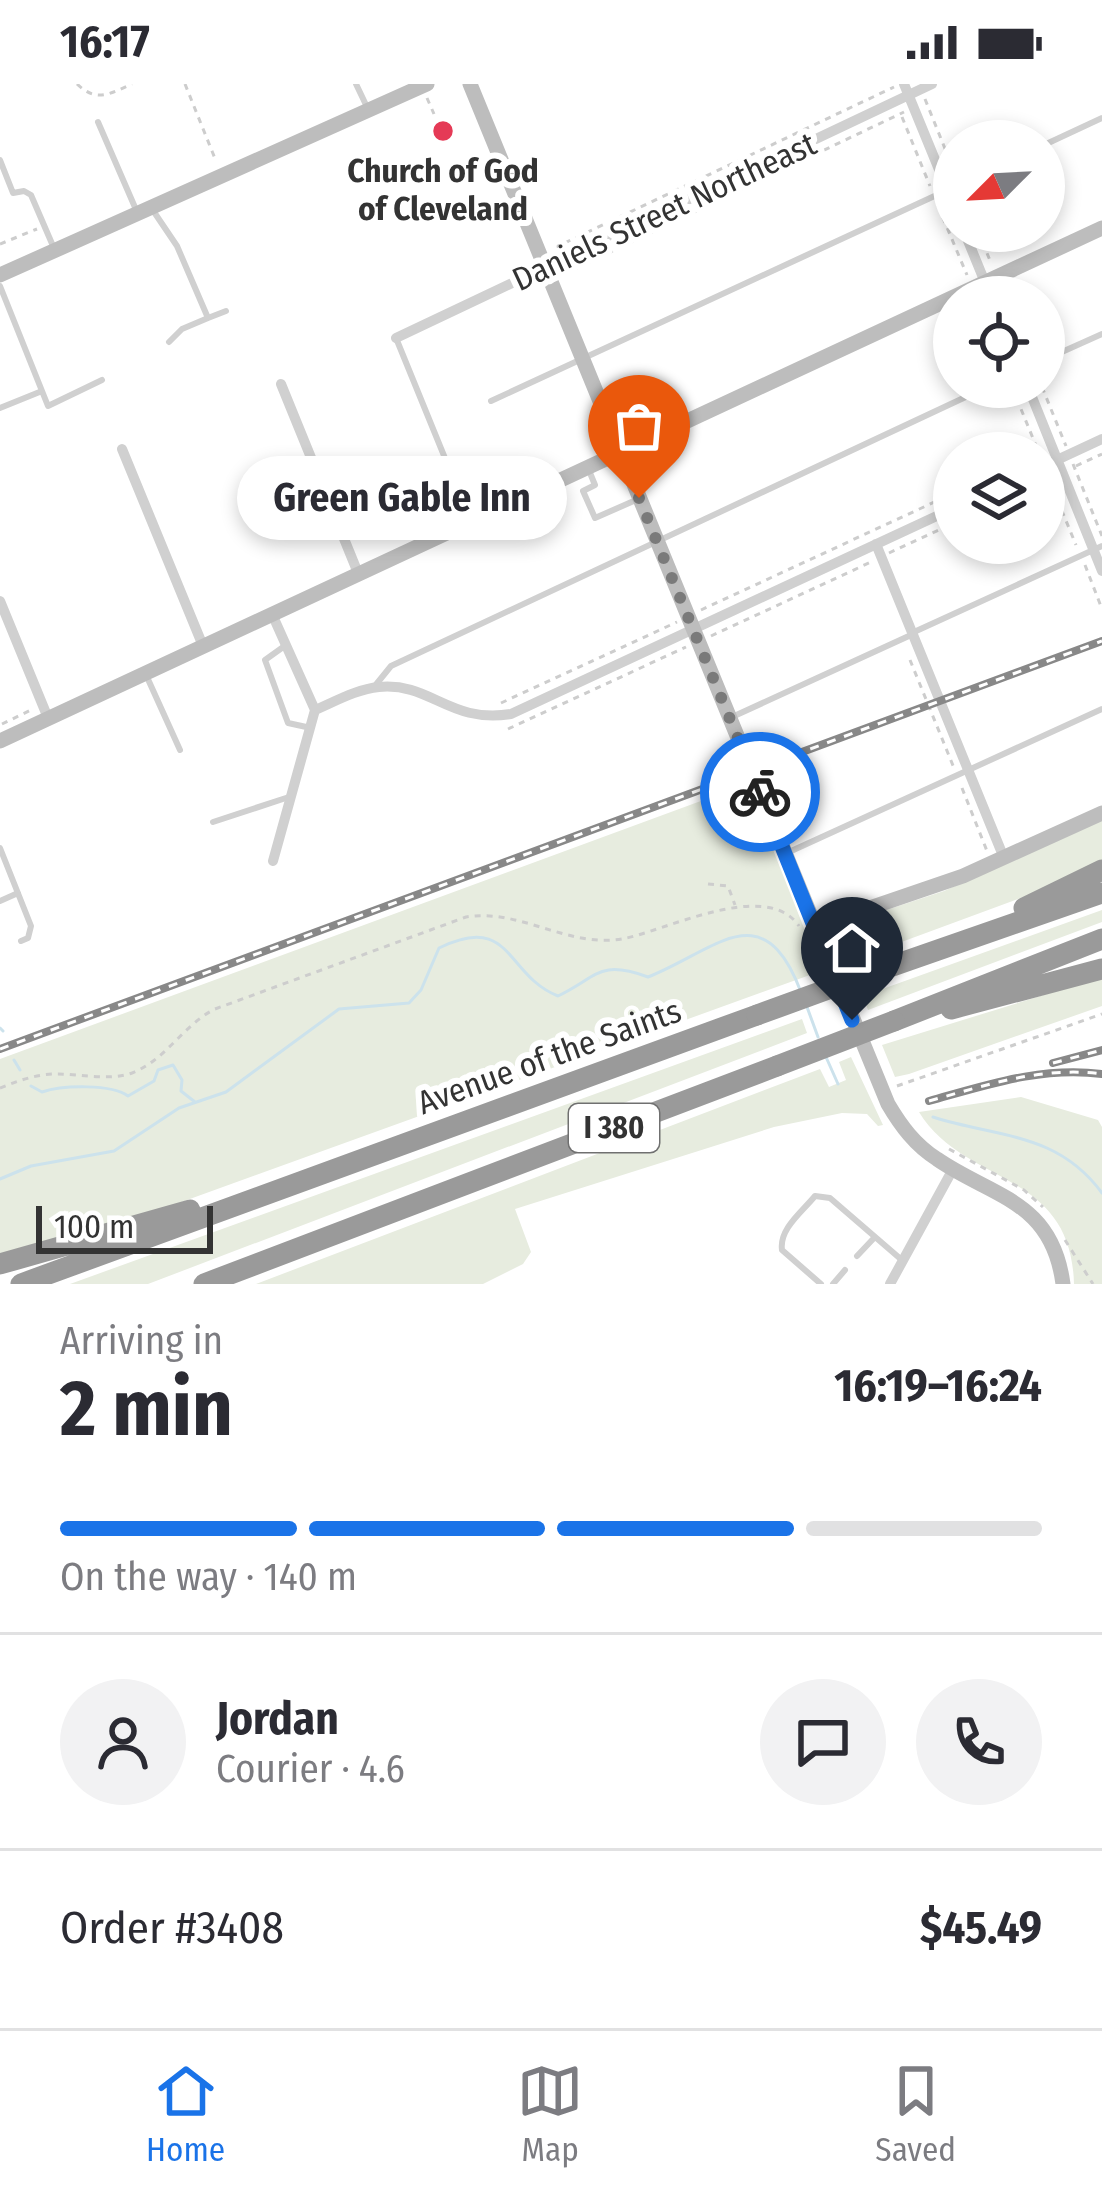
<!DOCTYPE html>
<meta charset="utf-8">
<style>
:root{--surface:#fff;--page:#f2f2f3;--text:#2b2b33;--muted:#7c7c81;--line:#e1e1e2;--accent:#1a73e8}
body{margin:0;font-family:"Fira Sans Condensed",sans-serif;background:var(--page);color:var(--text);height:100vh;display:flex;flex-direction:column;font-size:45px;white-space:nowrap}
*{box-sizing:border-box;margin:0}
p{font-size:39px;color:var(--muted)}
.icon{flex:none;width:66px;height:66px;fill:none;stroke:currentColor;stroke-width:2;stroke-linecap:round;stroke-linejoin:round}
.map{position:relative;height:1200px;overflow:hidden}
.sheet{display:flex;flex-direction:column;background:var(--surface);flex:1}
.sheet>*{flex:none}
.needle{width:78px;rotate:246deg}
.controls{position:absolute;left:933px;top:36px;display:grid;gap:24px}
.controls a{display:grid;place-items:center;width:132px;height:132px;border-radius:50%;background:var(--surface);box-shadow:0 6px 18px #0003;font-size:60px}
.scale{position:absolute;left:36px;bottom:30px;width:177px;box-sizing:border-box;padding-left:12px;border:6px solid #333;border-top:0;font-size:33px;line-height:42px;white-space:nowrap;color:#333;-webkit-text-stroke:9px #fff;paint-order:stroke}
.pin{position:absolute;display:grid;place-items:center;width:102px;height:102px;color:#fff;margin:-123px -51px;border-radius:50% 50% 50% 0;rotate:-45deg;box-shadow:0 0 12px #0007}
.pin .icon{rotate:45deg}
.courier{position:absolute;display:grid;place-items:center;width:120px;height:120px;margin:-60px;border:9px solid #1a73e8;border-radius:50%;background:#fff;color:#222;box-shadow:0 3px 15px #0007}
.bubble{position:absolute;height:84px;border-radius:42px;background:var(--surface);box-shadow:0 6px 18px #0003;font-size:39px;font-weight:700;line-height:84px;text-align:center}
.head em{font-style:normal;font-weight:700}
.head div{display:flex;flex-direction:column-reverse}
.head{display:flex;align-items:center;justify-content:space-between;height:204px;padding:0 60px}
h1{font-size:78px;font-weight:700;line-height:90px}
.bar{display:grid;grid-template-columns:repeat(4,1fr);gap:18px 12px;align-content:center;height:144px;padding:0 60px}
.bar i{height:15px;border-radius:9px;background:var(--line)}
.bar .on{background:var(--accent)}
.bar p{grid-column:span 4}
.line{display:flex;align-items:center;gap:30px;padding:0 60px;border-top:3px solid var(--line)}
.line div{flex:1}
.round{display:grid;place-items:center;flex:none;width:126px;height:126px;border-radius:63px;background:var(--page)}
.status{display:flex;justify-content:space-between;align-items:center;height:84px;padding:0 60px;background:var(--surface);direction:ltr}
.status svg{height:33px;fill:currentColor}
.tabs{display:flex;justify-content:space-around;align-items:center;height:168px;border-top:3px solid var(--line);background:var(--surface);font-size:33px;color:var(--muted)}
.tabs a{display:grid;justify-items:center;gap:6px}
.tabs .on{color:var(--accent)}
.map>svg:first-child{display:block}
.green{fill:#e7ecdf}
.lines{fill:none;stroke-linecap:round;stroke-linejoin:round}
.stream{stroke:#cce2ec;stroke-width:3}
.path{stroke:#cdcdcd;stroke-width:3;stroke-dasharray:6 6;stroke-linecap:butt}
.lane{stroke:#d0d0d0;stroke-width:6}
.street{stroke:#d0d0d0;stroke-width:10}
.secondary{stroke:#bdbdbd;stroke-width:15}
.highway{stroke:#9a9a9a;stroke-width:21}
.rail-casing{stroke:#888;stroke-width:8}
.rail{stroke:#fff;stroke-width:3;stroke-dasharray:9;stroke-linecap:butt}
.highway-bridge{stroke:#9a9a9a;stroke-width:21}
.done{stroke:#7a7a7a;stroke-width:12;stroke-dasharray:0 21.6}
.route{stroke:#1a73e8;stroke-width:15}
.poi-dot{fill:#e53a56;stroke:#fff;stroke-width:4.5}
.labels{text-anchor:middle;stroke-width:12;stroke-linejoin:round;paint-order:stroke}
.shield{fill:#fff;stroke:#707070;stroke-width:3}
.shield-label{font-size:30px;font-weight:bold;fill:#333}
.poi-label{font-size:33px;font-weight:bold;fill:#333;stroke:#fff}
.street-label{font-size:33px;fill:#333;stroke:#fff}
</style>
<div class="status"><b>16:17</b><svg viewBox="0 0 49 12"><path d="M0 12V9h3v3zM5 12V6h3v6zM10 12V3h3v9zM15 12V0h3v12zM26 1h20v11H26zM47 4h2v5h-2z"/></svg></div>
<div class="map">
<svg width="1102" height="1200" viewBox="0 0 1102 1200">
<rect width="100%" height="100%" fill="#fff"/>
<path class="green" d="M747,700L821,887L176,1120L0,1171V975Z
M1102,736V778L1037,808L850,877L833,848L844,840L944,807Z
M1102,826V838L868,926L863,912Z
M1102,893V922L909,990L895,993L882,961Z
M802,935L807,949L148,1200H70Z
M851,973L883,1041L878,1042L867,1030L842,1029L774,1043L515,1125L531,1168L523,1180L483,1200H256L820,985L829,1003L846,996L839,978Z
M1021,1013L1098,1036L1102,1043V1200H1074C1071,1085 965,1103 919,1028Z"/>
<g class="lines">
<path class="stream" d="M807,923L818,953
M0,944L3,947
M826,973L838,1000
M14,976L20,986
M31,1002L42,1008C63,1001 112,1000 128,1012L154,997L158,986L173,981L182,996L181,1007L195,1018
M933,1033C999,1054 1057,1048 1102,1109
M0,1095L31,1082L114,1067L179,1024L226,1008L339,925L409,919L421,906L439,864C512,828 505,891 558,912C598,893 598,875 648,893C716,866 763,808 801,908"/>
<path class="path" d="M77,0C97,19 109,10 132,0
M185,0L216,77
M427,14L434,30
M925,15L954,87
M902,33L930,102
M938,122L967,191
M978,147L991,179
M0,160L37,145
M554,164L894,3
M564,190L904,28
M1001,203L1005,213
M1012,303L1039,369
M1042,303L1066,362
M1073,380L1102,452
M1076,382L1102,370
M1048,393L1076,461
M889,469L954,439
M1085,481L1102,525
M701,526L954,409
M711,552L871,478
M910,576L954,684
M501,619L677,538
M2,640L31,626
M508,645L686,563
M962,704L987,767
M708,800L728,802L735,821
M897,1002L1102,930
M0,1004C18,997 36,990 56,990C80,990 109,997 132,989C166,976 183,941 215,925L466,833C520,824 567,864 622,855C666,847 766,794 799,842
M949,1065L1024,1106L1043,1123
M1065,1156L1093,1200"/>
<path class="lane" d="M356,0L367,23
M98,38L137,128
M1044,61L1102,34
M0,76L13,109L24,107L31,111L53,162
M152,125L177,162L208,234L226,227
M0,202L42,307L0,324
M396,254L469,433
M169,258L182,245L208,234
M1044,276L1102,250
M42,307L48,322L102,296
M491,317L954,103
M588,384L595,401L583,407L595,434L636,416
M914,548L1102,462
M286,561L265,576L288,639L311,644
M147,593L180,666
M374,603L391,582L987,303
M732,633L911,551
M213,738L289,713
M0,764L31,842L28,854L21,857
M789,768L1102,625
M0,817L18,809
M857,1172L874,1154
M821,1200L782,1166C779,1145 802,1128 815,1112L830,1114L903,1177
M833,1200L845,1186"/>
<path class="street" d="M904,0L954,122
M964,147L991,213
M396,254L932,0
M281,300L358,489
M1028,303L1102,487
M122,365L203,562
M1044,382L1102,355
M876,460L1004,774
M0,517L48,634
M272,530L315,626L273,777
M315,626C336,617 357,605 379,603C431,598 449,640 511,630L954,424
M890,1200L953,1085"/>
<path class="secondary" d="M470,0L888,1020C901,1042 915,1061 937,1075C992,1113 1052,1116 1063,1200
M0,191L427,0
M0,657L1102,144
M814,843L963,792L1102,729"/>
<path class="highway" d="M1024,824L1102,786
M875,888L1102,809
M951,925L1102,885
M894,937L1102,855
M0,1180L190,1126
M21,1200L757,931
M204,1200L777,982"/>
<defs>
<path id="rail" d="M0,965L1102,557
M1053,979L1102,966
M929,1017C987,1001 1042,982 1102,990"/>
</defs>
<use href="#rail" class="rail-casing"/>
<use href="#rail" class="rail"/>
<path class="highway-bridge" d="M757,931L875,888
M777,982L894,937"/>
</g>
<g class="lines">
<path class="done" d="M639,414L760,708"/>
<path class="route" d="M760,708L852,936"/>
</g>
<circle class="poi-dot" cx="443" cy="47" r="12"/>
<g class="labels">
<rect class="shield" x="569" y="1020" width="90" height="48" rx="9"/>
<g class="shield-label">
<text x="614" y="1054">I 380</text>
</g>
<g class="poi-label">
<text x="443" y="98">Church of God<tspan x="443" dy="38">of Cleveland</tspan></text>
</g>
<g class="street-label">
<text transform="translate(664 127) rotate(-25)" y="12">Daniels Street Northeast</text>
<text transform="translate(549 972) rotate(-20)" y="12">Avenue of the Saints</text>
</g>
</g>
</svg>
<div class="controls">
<a><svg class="needle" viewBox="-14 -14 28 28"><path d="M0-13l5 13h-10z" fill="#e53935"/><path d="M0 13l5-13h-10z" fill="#7c7c81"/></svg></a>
<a><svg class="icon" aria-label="locate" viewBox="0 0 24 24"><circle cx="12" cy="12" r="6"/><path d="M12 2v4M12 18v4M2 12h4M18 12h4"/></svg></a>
<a><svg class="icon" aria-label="layers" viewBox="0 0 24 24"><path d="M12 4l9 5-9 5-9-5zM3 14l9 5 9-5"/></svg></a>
</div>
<div class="scale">100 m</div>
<div class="pin" style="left:639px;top:414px;background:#ea580c"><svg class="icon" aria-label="bag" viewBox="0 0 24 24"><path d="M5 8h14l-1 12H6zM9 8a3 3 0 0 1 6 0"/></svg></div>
<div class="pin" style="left:852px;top:936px;background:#1f2937"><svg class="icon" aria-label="home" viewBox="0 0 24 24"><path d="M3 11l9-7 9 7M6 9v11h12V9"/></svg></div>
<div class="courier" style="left:760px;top:708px"><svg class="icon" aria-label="bike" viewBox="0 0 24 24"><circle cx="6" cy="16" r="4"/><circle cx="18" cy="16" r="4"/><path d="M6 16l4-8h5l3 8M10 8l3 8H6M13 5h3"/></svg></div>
<div class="bubble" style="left:237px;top:372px;width:330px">Green Gable Inn</div>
</div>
<section class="sheet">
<div class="head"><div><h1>2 min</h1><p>Arriving in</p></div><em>16:19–16:24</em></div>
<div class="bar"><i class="on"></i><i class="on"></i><i class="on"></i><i></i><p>On the way · 140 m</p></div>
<div class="line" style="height:216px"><a class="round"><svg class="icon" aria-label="person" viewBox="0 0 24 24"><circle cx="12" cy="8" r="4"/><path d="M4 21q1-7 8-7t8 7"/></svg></a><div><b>Jordan</b><p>Courier · 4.6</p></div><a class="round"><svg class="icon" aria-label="chat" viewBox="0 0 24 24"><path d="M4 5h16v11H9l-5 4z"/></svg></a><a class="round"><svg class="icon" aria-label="phone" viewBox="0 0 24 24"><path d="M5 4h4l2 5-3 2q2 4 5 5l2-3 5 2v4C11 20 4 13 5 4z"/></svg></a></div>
<div class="line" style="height:156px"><div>Order #3408</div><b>$45.49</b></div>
</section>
<nav class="tabs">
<a class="on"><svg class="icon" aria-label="home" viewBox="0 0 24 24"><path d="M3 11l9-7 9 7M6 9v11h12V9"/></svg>Home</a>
<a><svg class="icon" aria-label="map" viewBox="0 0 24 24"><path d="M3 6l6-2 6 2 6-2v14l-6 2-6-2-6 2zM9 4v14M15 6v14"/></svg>Map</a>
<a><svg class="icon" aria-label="saved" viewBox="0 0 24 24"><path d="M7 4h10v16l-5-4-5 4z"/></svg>Saved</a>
</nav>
